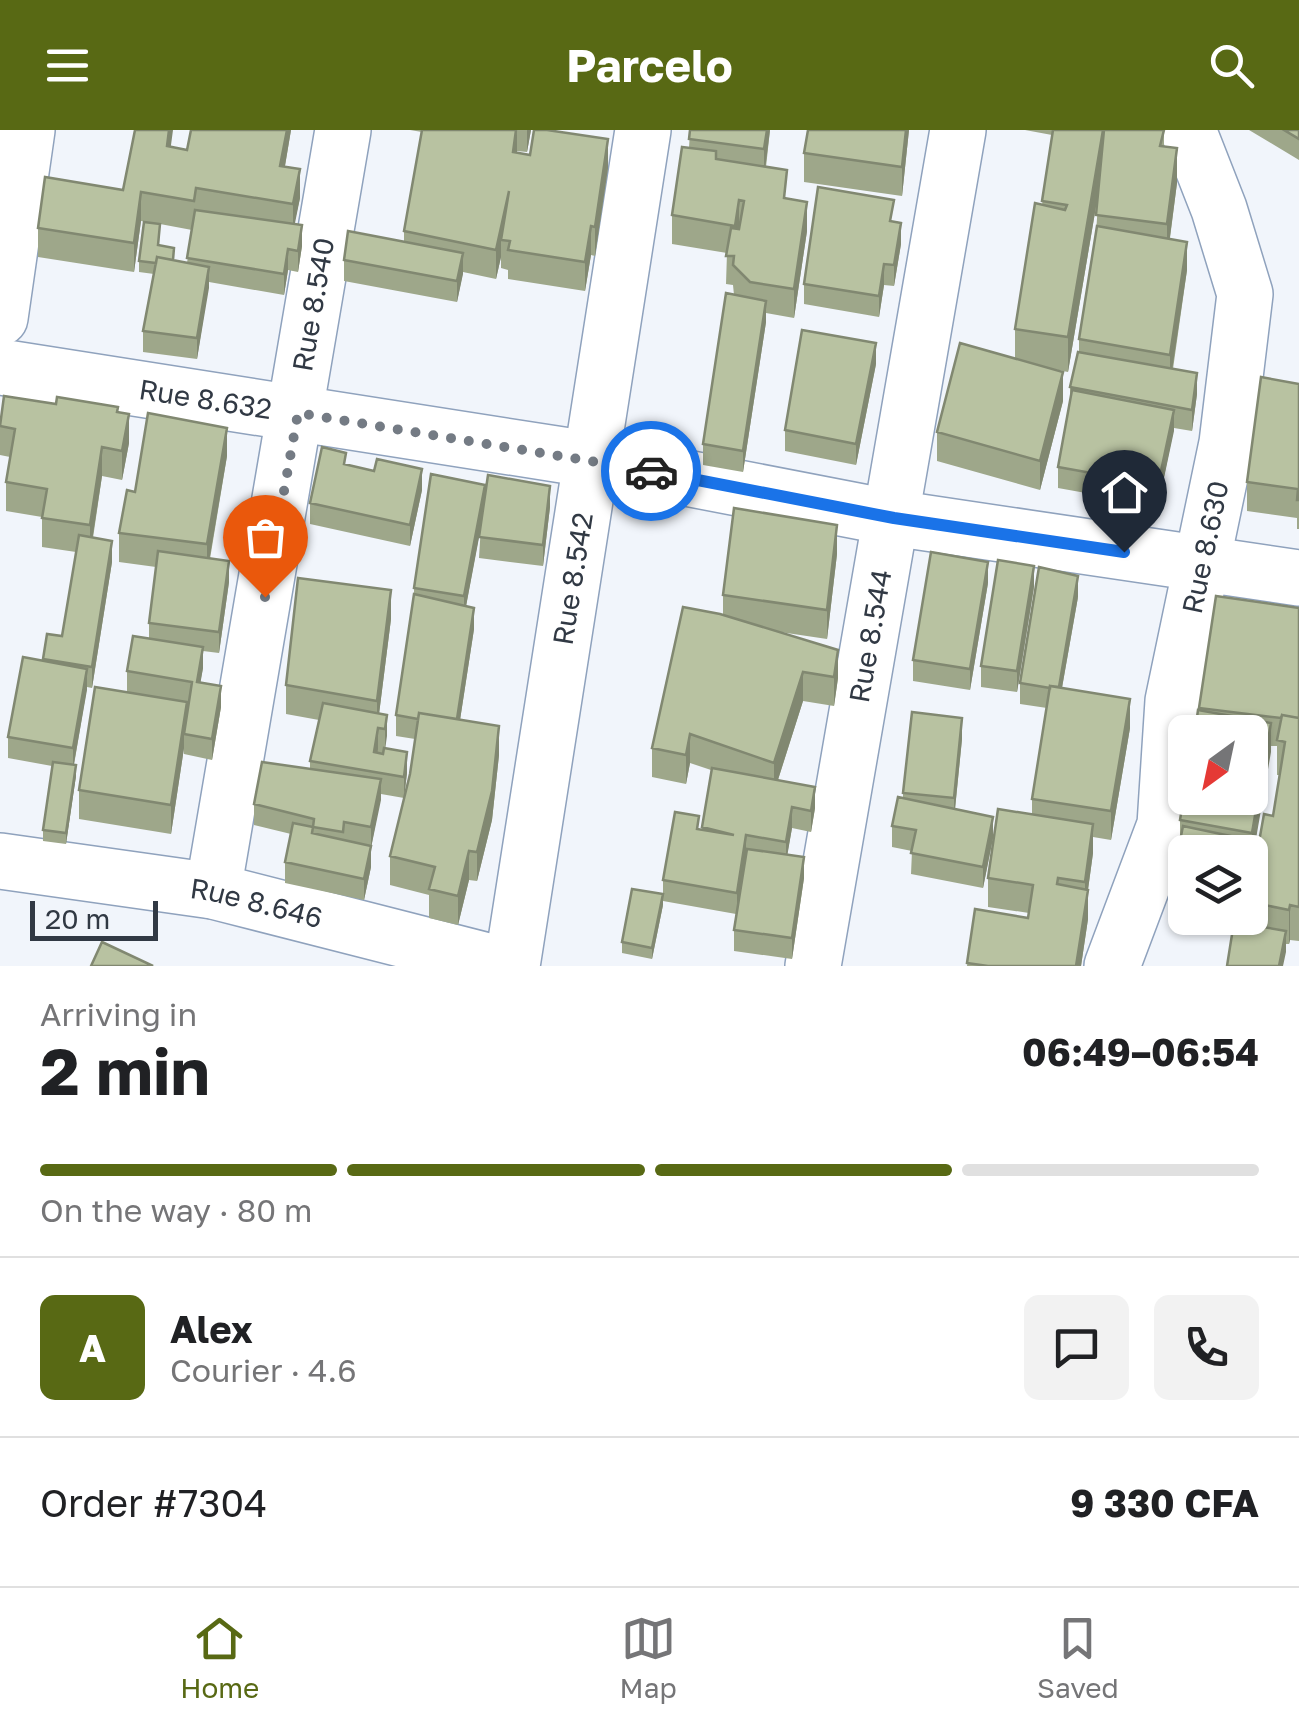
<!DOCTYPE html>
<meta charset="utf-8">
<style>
:root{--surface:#fff;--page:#f2f2f2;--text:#202124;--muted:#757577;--line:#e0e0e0;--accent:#586914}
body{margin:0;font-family:"Golos Text",sans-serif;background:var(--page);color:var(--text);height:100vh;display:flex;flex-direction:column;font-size:38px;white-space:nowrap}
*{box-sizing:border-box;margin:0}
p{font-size:32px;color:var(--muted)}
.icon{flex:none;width:55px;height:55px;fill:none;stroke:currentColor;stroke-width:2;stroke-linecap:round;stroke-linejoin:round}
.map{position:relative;height:836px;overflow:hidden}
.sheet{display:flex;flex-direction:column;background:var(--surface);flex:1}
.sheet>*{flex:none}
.needle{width:65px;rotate:213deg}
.tools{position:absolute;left:1168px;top:585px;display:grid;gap:20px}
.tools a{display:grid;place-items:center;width:100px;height:100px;border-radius:15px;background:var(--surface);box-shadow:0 2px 8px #0004;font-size:50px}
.scale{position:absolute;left:30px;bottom:25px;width:128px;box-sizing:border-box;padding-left:10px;border:5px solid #313944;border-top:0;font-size:28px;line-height:35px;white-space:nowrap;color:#313944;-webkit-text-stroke:8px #f1f5fb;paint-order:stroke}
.pin{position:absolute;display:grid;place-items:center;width:85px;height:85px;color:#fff;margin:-102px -42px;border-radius:50% 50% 50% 0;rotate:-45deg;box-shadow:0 0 10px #0007}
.pin .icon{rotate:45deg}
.courier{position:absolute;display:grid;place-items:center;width:100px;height:100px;margin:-50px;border:8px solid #1a73e8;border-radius:50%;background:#fff;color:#222;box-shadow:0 2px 12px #0007}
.overview em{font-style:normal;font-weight:700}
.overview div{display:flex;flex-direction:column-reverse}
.overview{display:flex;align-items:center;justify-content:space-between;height:170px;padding:0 40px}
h1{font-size:65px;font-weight:700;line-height:75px}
.bar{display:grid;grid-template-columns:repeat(4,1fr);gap:15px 10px;align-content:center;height:120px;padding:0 40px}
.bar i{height:12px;border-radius:8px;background:var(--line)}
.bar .on{background:var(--accent)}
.bar p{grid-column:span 4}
.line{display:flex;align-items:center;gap:25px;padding:0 40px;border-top:2px solid var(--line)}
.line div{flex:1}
.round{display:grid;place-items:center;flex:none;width:105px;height:105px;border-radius:15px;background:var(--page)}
header{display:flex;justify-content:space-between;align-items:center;height:130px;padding:0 40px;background:var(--accent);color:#fff;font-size:45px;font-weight:700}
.menu{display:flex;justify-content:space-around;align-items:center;height:140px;border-top:2px solid var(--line);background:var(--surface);font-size:28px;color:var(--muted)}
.menu a{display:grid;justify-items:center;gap:5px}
.menu .on{color:var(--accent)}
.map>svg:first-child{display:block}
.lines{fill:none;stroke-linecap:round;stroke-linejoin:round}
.minor-casing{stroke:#8fa2bd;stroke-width:58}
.minor{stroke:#fff;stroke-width:55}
.wall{fill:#9ea78a;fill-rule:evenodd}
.shaded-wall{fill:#818871}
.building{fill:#b8c2a1;stroke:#818871;stroke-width:2.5}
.done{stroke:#747b84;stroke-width:10;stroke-dasharray:0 18}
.route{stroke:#1a73e8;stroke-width:12}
.labels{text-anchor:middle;stroke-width:9;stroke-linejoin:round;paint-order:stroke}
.street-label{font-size:28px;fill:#313944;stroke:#f1f5fb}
</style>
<header><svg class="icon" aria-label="menu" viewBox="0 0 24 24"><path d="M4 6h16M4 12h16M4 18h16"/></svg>Parcelo<svg class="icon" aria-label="search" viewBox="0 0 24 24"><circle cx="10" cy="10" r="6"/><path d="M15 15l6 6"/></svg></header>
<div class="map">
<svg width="1299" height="836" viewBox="0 0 1299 836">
<rect width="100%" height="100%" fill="#f1f5fb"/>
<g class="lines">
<defs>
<g id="minor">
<path d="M0,188L27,0"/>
<path id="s1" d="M0,237L588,329L893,388L1299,448"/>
<path id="s2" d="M0,731L213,761L507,836"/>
<path id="s3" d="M213,761L343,0"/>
<path id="s4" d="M512,836L643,0"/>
<path id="s5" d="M813,836L958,0"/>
<path id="s6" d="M1112,836L1165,695L1173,571L1227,313L1245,164L1219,79L1188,0"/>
</g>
</defs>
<use href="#minor" class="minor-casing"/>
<use href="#minor" class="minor"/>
</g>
<path class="wall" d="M191,0H291L285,36L300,68L294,94L302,116L298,142L288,140L284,165L209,152L197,229L143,222V201L154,144L139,142V131L158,94L141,91L134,142L38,127V98L123,60L171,17L187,20ZM160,94L192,100L187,133L174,131L159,115Z
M410,0H531L527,22L517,21V23L608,38L595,126L591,125L585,161L508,149V140L501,138V127L496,149L463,142L457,172L344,151V130L404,112V101L422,2Z
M690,0H770L766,37L807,101L794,188L766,183V192L743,342L703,335V314L734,165L733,155L726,154L727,123L672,114V85L689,18Z
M808,0H909L902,66L804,52V23Z
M1025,0H1164V16L1177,53L1170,108L1187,140L1173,239L1197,264L1192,301L1174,298L1158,376L1058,358V337L1070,270V257L1079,222V209L1096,103L1099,59L1068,242L1053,239L1063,271L1040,360L937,331V302L1015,229V199L1042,75L1052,5Z
M1249,0H1299V30Z
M894,92L901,114L894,156L884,155L879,187L804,174V154Z
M876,234L856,335L785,321V300Z
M1299,254V399H1297V388L1247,381V352Z
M56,274L118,282L129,313L122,350L102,346L93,408L112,432L92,558L87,557L74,635L76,646L66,714L43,711V700L52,636L8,628V607L43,531L47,504L62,506L76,422L42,417V387L6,381V352L10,327L0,325V293Z
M227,326L210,429L229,452L219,523L203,521V538L200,553L221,577L212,630L184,624V618L171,704L79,689V660L127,562V541L149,509V493L156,437L119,432V403L135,362Z
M346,335L374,341L422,360L410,416L310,394V373Z
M485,368L550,377L543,436L479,428L481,395L466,476L474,499L460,590L499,625L492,690L477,751L469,750L458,795L429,788V765L390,755V726L410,644L415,609L396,606V585L414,470V458Z
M837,424L827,509L780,502L838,548L834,576L803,571L778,650L815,678L811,702L792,698L787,725L804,748L792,829L734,821V800L736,784L663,771V750L699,699L702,700L711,640L690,633L686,654L652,647V618L723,484V465Z
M988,453L970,560L913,551V530Z
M1034,457L1017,562L981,557V536Z
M1216,466L1299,478V811L1290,810L1289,814H1286V822L1232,803L1171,791V756L1180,712V690L1199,580ZM1271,616H1277V645H1279L1273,686L1259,712L1255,711ZM1185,722H1250V788H1185Z
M1078,467L1062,558L1130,598L1111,710L1093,707V723L1088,760V789L1081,836H967L975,779L1028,788L1029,783L988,777V748L1032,685V669L1047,578L1020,574V553Z
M391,489L379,584L387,585L385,618L407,643L404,668L381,664L371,718V737L364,770L285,753V732L291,704L254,695V674L310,639V631L319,590L286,584V555Z
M962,609L955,679L993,708L983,758L911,744L912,721L892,717V696L903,668V663Z
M663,775L652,829L622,823V812Z"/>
<path class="shaded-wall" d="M169,0H173L167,45V16Z
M287,0H291L280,65V36Z
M517,0V24L513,22Z
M527,0H531L527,22Z
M767,0H770L764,48V19Z
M906,0H909L902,66V37Z
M1103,0L1105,23L1068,242V207Z
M608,9V38L595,126V97Z
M1177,18V53L1167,129V94Z
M300,39V68L293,103V74Z
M509,61L501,110V127L496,149V120Z
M141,62V91L134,142V113Z
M739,70V99L735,125V96Z
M807,72V101L794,188V159Z
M901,93V114L894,156V135Z
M302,95V116L298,142V121Z
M591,96V125L585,161V132Z
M1187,112V140L1170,254V225Z
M288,119V140L284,165V144Z
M463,123V144L457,172V151Z
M884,134V155L879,187V166Z
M209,137V158L197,229V208Z
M766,171V192L743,342V321Z
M876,213V234L856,335V314Z
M1063,242V271L1040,360V331Z
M1197,243V264L1192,301V280Z
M1174,280V301L1158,376V355Z
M129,284V313L122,350V321Z
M227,298V326L207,443V414Z
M102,317V346L90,424V395Z
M422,339V360L410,416V395Z
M485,355V376L464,487V466Z
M550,356V377L543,436V415Z
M837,395V424L827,509V480Z
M112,411V432L92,558V537Z
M229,431V452L219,523V502Z
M988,432V453L970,560V539Z
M1034,436V457L1017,562V541Z
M1078,446V467L1058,580V559Z
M391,460V489L377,600V571Z
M474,478V499L456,616V596Z
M203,517V538L197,573V552Z
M838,520V548L834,576V547Z
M87,539V560L73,639V618Z
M803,542V571L774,662V633Z
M221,556V577L212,630V609Z
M1130,569V598L1111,710V681Z
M187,572V601L184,604V618L171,704V675Z
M387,585V606L385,620V599Z
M962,588V609L954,689V668Z
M1271,593V622L1252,732V703Z
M499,596V625L492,690L477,751V722Z
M378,598V619L374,643V622Z
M690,604V633L686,654V625Z
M407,622V643L404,668V647Z
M76,635V646L66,714V703Z
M381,649V670L371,718V697Z
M815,657V678L811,702V681Z
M792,677V698L786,733V712Z
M993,687V708L983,758V737Z
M1093,694V723L1085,781V752Z
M746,705V726L737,784V763Z
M371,716V737L364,770V749Z
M469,721V750L458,795V766Z
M804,727V748L792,829V808Z
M1088,760V789L1081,836H1076Z
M663,764V775L652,829V818Z
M1290,775V810L1289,814V780Z
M1286,801V822L1283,836H1279Z"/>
<path class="building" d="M135,0H169L167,16L187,20L191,0H287L280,36L300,39L293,74L196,58L194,71L141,62L134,113L38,98L45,47L123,60Z
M422,0H516L513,22L530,25L534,0H547L608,9L595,97L591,96L585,132L508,120L510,111L501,110L509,61L496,120L404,101Z
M690,0H767L764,19L689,9Z
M808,0H906L902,37L804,23Z
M1053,0H1103L1068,207L1015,199L1035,73L1065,80L1067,75L1042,71Z
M1104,0H1164L1160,16L1177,18L1167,94L1096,85Z
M1284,0H1299V9Z
M682,17L716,21V29L787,40L784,68L807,72L794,159L750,152L733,135L734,126H726L731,98L739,99L744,71L739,70L735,96L672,85Z
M818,57L894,70L890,91L901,93L894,135L884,134L879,166L804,154Z
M195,80L302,95L298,121L288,119L284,144L187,128Z
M144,92L160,94L158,115L174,118L173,130L157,127L156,133L139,131Z
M1097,96L1187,112L1170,225L1079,209Z
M348,101L463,123L457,151L344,130Z
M157,127L209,137L197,208L143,201Z
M726,163L766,171L743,321L703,314Z
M802,200L876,213L856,314L785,300Z
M960,213L1063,242L1040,331L937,302Z
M1078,222L1197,243L1192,280L1070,257Z
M1261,247L1299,254V370H1297L1298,359L1247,352Z
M1072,260L1174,280L1158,355L1058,337Z
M4,266L56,274L57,267L118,277L117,282L129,284L122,321L102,317L90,395L42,388L47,359L6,352L15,299L0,296Z
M148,283L227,298L207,414L119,403L127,360L135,362Z
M322,317L346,323L344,334L374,341L377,329L422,339L410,395L310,373Z
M431,344L485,355L464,466L414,458Z
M488,345L550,356L543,415L479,407Z
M734,378L837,395L827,480L723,465Z
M79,405L112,411L92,537L43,529L47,504L62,506Z
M158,421L229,431L219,502L149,493Z
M931,422L988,432L970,539L913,530Z
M998,430L1034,436L1017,541L981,536Z
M1039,437L1078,446L1059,557L1050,556V558L1020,553Z
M298,448L391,460L377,571L286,555Z
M414,464L474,478L457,589L419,583L418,589L396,585Z
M1216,466L1299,478V588L1282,585L1281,588L1199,578Z
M683,477L720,484L838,520L834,547L803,542L774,633L690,604L686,625L652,618Z
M133,506L203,517L197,552L221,556L212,609L184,604L192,552L127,541Z
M23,527L87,539L73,618L8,607Z
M1050,556L1130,569L1111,681L1032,669Z
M95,557L187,572L171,675L79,660Z
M323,573L387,585L385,599L378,598L374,622L383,624L384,618L407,622L404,647L310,631Z
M1198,580L1271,593L1252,703L1180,690L1185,659V668H1250V602H1195Z
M912,582L962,588L954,668L903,663Z
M419,583L499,596L492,661L477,722L469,721L458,766L429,759L435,737L390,726L410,644Z
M1282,585L1299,588V777L1290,775L1289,780L1250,772V722H1185V759L1171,756L1183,696L1259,712L1264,684L1273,686L1285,612L1277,610Z
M53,632L76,635L66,703L43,700Z
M262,632L381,649L371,697L344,692L343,702L313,697L314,689L254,674Z
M712,638L815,657L811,681L792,677L786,712L746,705L737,763L663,750L675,682L699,686L697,699L734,705L702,697Z
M898,667L993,687L983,737L911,723L916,700L892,696Z
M998,679L1093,694L1085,752L1058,748L1057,754L1088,760L1076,836H988L967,833L975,779L1028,788L1033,755L988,748Z
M293,693L313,697L312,703L371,716L364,749L285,732Z
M747,719L804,727L792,808L734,800Z
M632,759L663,764L652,818L622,812Z
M1234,792L1286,801L1279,836H1227Z
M102,812L153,836H91Z"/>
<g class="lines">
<path class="done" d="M265,467L298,283L651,341"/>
<path class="route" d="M651,341L894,388L1124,422"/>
</g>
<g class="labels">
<g class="street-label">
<text dy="10" stroke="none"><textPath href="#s3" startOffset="595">Rue 8.540</textPath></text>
<text dy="10" stroke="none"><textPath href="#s1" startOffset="208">Rue 8.632</textPath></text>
<text dy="10" stroke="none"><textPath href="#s6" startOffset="432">Rue 8.630</textPath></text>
<text dy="10" stroke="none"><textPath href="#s4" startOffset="392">Rue 8.542</textPath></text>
<text dy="10" stroke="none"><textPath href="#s5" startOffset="335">Rue 8.544</textPath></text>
<text dy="10" stroke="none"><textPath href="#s2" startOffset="260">Rue 8.646</textPath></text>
</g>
</g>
</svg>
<div class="tools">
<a><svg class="needle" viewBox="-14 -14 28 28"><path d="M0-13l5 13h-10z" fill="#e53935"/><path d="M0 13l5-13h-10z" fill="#757577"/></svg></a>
<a><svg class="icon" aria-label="layers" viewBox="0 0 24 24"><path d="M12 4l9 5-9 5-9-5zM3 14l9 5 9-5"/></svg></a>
</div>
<div class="scale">20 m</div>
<div class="pin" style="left:265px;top:467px;background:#ea580c"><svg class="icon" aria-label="bag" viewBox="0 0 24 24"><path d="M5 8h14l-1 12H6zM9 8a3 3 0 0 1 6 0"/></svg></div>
<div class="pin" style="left:1124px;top:422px;background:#1f2937"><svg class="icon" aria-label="home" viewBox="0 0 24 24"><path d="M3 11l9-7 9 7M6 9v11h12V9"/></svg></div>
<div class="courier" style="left:651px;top:341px"><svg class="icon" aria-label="car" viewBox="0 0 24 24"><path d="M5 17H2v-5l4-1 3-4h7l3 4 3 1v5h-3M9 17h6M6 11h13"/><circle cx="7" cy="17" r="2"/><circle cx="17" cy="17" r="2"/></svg></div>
</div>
<section class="sheet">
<div class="overview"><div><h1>2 min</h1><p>Arriving in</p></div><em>06:49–06:54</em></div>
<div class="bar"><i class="on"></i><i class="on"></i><i class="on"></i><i></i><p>On the way · 80 m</p></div>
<div class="line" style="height:180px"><b class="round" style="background:var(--accent);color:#fff">A</b><div><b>Alex</b><p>Courier · 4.6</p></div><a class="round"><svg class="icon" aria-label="chat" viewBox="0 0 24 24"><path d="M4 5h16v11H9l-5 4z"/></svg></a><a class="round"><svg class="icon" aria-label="phone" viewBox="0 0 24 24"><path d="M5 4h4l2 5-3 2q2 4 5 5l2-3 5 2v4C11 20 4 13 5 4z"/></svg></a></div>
<div class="line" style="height:130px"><div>Order #7304</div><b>9 330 CFA</b></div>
</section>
<nav class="menu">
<a class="on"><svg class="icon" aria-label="home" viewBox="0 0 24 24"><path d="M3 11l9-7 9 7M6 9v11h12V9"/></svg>Home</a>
<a><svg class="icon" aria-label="map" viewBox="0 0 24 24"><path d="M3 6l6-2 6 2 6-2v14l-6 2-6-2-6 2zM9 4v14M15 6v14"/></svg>Map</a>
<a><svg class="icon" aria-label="saved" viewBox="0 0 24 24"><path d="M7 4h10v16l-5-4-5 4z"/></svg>Saved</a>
</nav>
